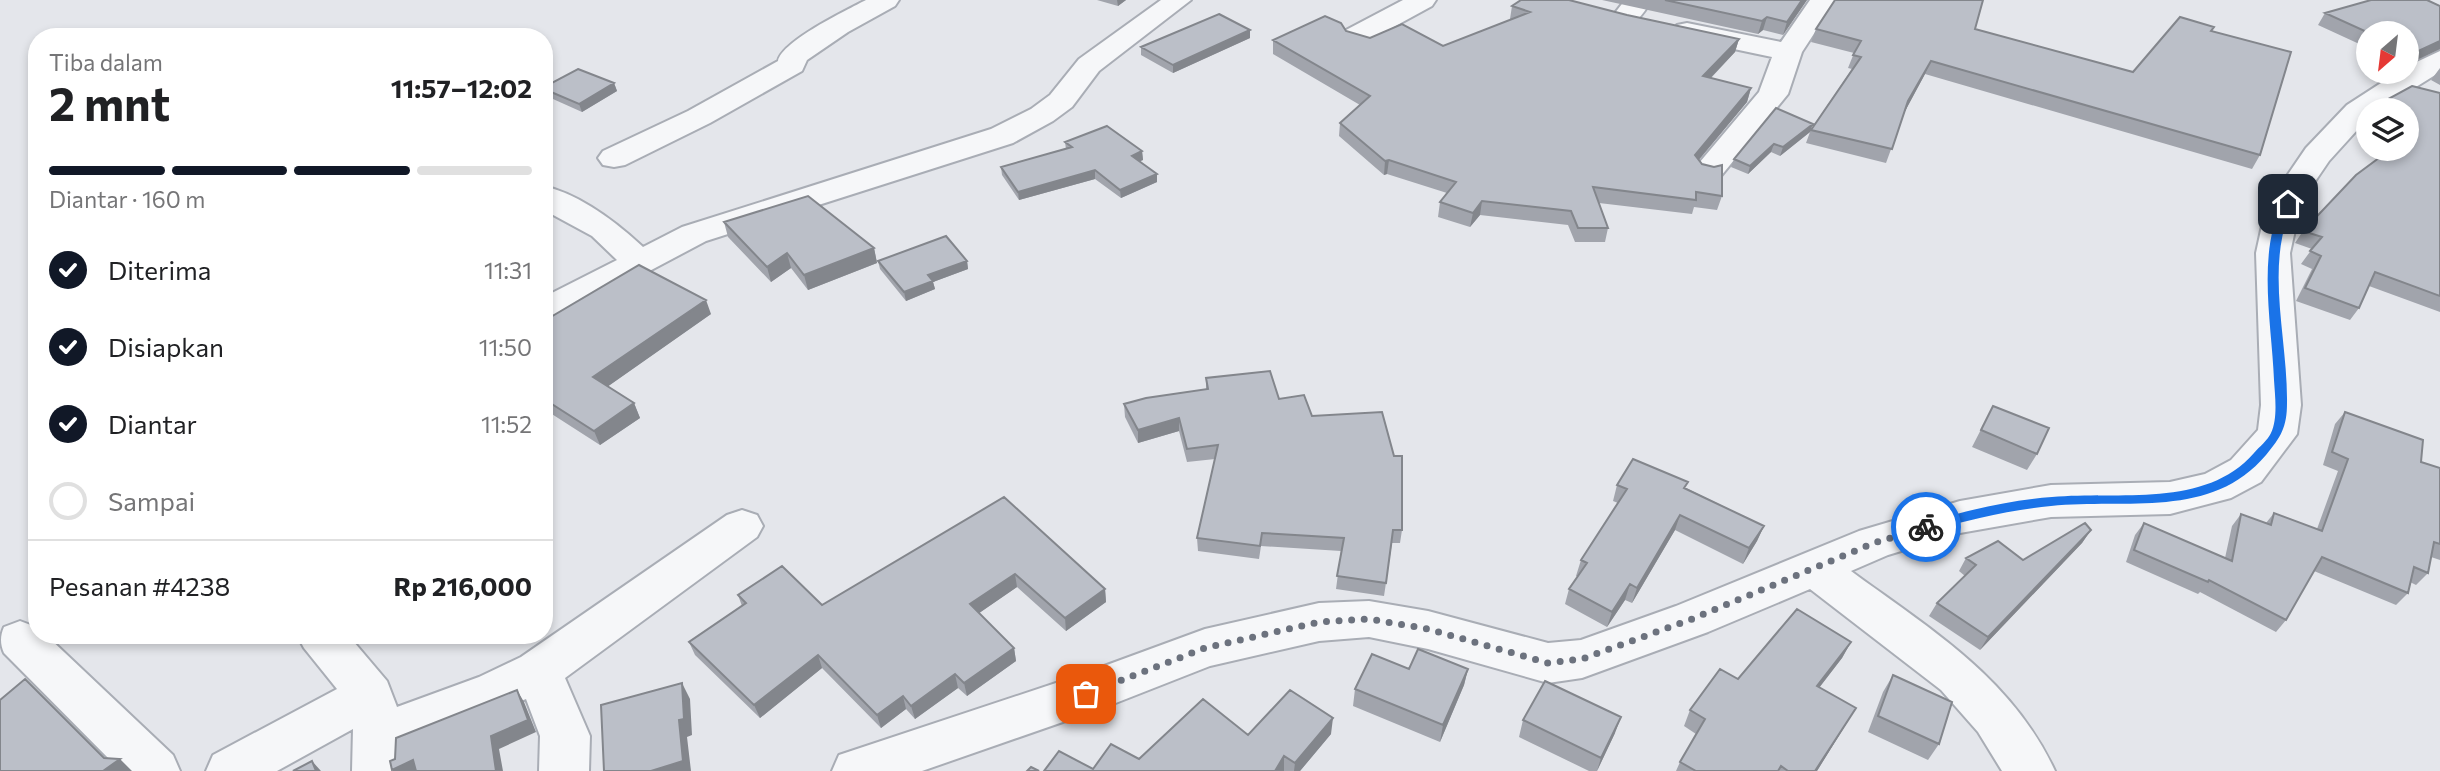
<!DOCTYPE html>
<html lang="id">
<meta charset="utf-8">
<style>
:root{--surface:#fff;--page:#f2f2f2;--text:#202124;--muted:#757577;--line:#e0e0e0;--accent:#111827}
body{margin:0;font-family:Commissioner,sans-serif;background:var(--page);color:var(--text);height:100vh;display:flex;flex-direction:column;font-size:26px;white-space:nowrap}
*{box-sizing:border-box;margin:0}
p{font-size:23px;color:var(--muted)}
.icon{flex:none;width:38px;height:38px;fill:none;stroke:currentColor;stroke-width:2;stroke-linecap:round;stroke-linejoin:round}
.map{position:relative;flex:1;overflow:hidden}
.drawer{position:absolute;left:28px;top:28px;width:525px;height:616px;display:flex;flex-direction:column;background:var(--surface);border-radius:28px;box-shadow:0 4px 10px #0003}
.drawer>*{flex:none}
.needle{width:46px;rotate:208deg}
.controls{position:absolute;left:2356px;top:21px;display:grid;gap:14px}
.controls a{display:grid;place-items:center;width:63px;height:63px;border-radius:50%;background:var(--surface);box-shadow:0 4px 10px #0003;font-size:35px}
.pin{position:absolute;display:grid;place-items:center;width:60px;height:60px;color:#fff;margin:-30px;border-radius:14px;box-shadow:0 4px 10px #0006}
.courier{position:absolute;display:grid;place-items:center;width:70px;height:70px;margin:-35px;border:5px solid #1a73e8;border-radius:50%;background:#fff;color:#222;box-shadow:0 2px 9px #0007}
.head em{font-style:normal;font-weight:700}
.head div{display:flex;flex-direction:column-reverse}
.head{display:flex;align-items:center;justify-content:space-between;height:119px;padding:0 21px}
h1{font-size:46px;font-weight:700;line-height:52px}
.bar{display:grid;grid-template-columns:repeat(4,1fr);gap:10px 7px;align-content:center;height:84px;padding:0 21px}
.bar i{height:9px;border-radius:5px;background:var(--line)}
.bar .on{background:var(--accent)}
.bar p{grid-column:span 4}
.line{display:flex;align-items:center;gap:18px;padding:0 21px;border-top:2px solid var(--line)}
.line div{flex:1}
ol{padding:0 21px;list-style:none}
li{display:flex;align-items:center;gap:21px;height:77px}
li p{margin-inline-start:auto}
li .icon{padding:7px;border-radius:50%;background:var(--accent);color:#fff;stroke-width:4}
li:last-child{color:var(--muted)}
li i{width:38px;height:38px;border:4px solid var(--line);border-radius:50%}
.map>svg:first-child{display:block}
.lines{fill:none;stroke-linecap:round;stroke-linejoin:round}
.minor-casing{stroke:#a9adb5;stroke-width:4}
.minor{fill:#f6f7f9;fill-rule:evenodd}
.wall{fill:#a1a4ac}
.shaded-wall{fill:#83868c}
.building{fill:#bbbfc8;stroke:#83868c;stroke-width:2}
.route{fill:#1a73e8}
.done{stroke:#6c727e;stroke-width:7;stroke-dasharray:0 12.6}
</style>
<div class="map">
<svg width="2440" height="771" viewBox="0 0 2440 771">
<rect width="100%" height="100%" fill="#e4e6eb"/>
<g class="lines">
<defs>
<path id="minor" d="M866,0H899L895,6L848,32L807,60L802,71L710,123L625,165L614,167L603,165L598,158L603,151L688,111L778,61C782,41 847,10 866,0Z
M1161,0H1191L1099,71L1072,107L1053,121L1013,143L706,241L557,320L544,324V297L617,260L592,236L544,210V186C581,195 616,222 643,247L682,227L991,129L1031,109L1050,95L1079,59Z
M1403,0H1436L1432,6L1366,42L1356,44L1346,42L1342,36L1346,30Z
M1625,0H1652C1642,15 1635,29 1615,24L1611,18Z
M1810,0H1836L1802,52L1788,94L1721,176L1710,179L1699,176L1694,169L1759,92L1772,57L1677,37L1673,31L1677,25L1687,23L1781,42Z
M2440,51V72L2379,110H2368V118L2329,161L2312,186L2297,221L2290,253L2301,405L2297,434L2261,482L2231,498L2170,514L2051,517L1960,533L1888,555L1851,571C1931,630 2011,677 2055,771H2002L1978,732L1941,690L1810,589L1708,632L1582,678L1548,683L1428,649L1369,637L1319,641L1210,666L1103,708L922,771H832L839,755L1077,676L1205,629L1319,603L1369,601L1428,611L1548,643L1581,640L1676,606L1859,531L1960,501L2051,485L2170,482L2205,474L2231,460L2258,430L2261,405L2256,253L2263,221L2280,186L2306,148L2347,105L2398,72H2406V67Z
M742,510L757,515L763,526L757,537L565,678L590,736L589,771H539L540,736L526,699L403,749L402,771H352L353,729L277,771H206L213,755L337,689L304,648L297,635H348L387,681L397,707L479,677L521,657L727,515Z
M20,621L36,627L37,635H46L173,755L180,771H121L4,653C0,644 0,636 4,627Z"/>
</defs>
<use href="#minor" class="minor-casing"/>
<use href="#minor" class="minor"/>
</g>
<path class="wall" d="M1097,0H1126L1118,6Z
M1602,0H1807L1783,35L1763,30L1758,34Z
M1512,6L1627,15L1739,39L1735,52L1711,78L1751,88L1747,102L1699,160L1722,196L1717,210L1694,207L1692,214L1599,203L1608,228L1605,242H1575L1568,225L1480,215L1470,227L1438,217L1440,202L1447,193L1387,174L1384,175L1339,136L1340,123L1360,105L1273,54V40L1346,31L1370,38L1443,46L1512,19H1510Z
M2440,6V49L2406,65V33H2368V48L2318,25L2325,13Z
M2214,27L2212,31L2260,155L2252,169L1925,74L1905,111L1886,163L1806,143L1810,132L1780,156L1771,152L1748,174L1731,167L1734,159L1812,128L1852,69L1848,68L1854,53L1811,42L1816,29H1975L2133,72Z
M1250,30V38L1173,73L1141,55V47Z
M2440,68V85L2431,80Z
M614,83L617,91L582,112L544,95V87Z
M2440,93V312L2369,286L2359,308L2350,320L2296,301L2312,269L2301,264L2312,249L2295,243L2303,231L2406,149V110Z
M1065,142L1142,151L1143,160L1140,161L1157,182L1121,198L1095,179L1019,200L1002,175L1001,167L1066,149Z
M724,222L874,248L877,263L808,290L791,268L771,282L728,237Z
M878,261H967L968,269L933,282L935,289L906,301L880,269Z
M711,314L608,386L634,403L640,418L600,445L544,409V321Z
M1206,378L1279,399L1312,416L1402,530L1400,543H1392L1384,596L1336,589L1341,551L1261,546L1259,559L1198,551L1197,538L1215,459L1187,462L1179,431L1138,443L1125,417L1124,404L1206,389Z
M1993,406L2037,454L2027,470L1972,447Z
M2345,412L2421,462L2440,468V560L2431,557L2428,573L2416,585L2410,582L2408,593L2396,605L2314,571L2286,620L2276,632L2200,592L2198,594L2126,562L2135,535L2144,523L2225,558L2232,526L2241,514L2266,523L2274,513L2317,529L2338,471L2323,465L2335,424Z
M1617,485L1686,488L1764,526L1757,541L1743,564L1675,530L1632,603L1625,600L1607,627L1565,604L1569,589L1578,577L1576,576L1581,560L1618,503L1613,501Z
M1004,497L1105,589L1106,602L1066,631L1017,587L979,613L1014,648L1016,661L967,696L958,688L915,719L906,709L881,728L822,668L760,718L695,655L689,642L742,606L738,595L822,605Z
M2091,530L2082,543L1980,650L1929,616L1937,603L1965,576L1959,571L1966,558L2023,560Z
M1851,642L1842,658L1819,688L1856,708L1817,771H1676L1680,762L1696,734L1684,726L1690,710L1738,679Z
M1409,669H1468L1464,685L1440,742L1353,706L1355,689Z
M1893,675L1939,744L1928,760L1868,732L1883,692Z
M1523,720L1615,733L1597,771H1589L1519,737Z
M1331,734L1300,771H1044L1093,769L1248,735Z"/>
<path class="shaded-wall" d="M1117,0H1126L1118,6Z
M1802,0H1807L1783,35L1787,22Z
M1767,17L1763,30L1758,34L1762,21Z
M1250,30V38L1173,73V65Z
M1739,39L1735,52L1699,90L1703,76Z
M2440,41V49L2406,65V63L2412,54Z
M1931,61L1925,74L1903,115L1908,101Z
M614,83L617,91L582,112L579,104Z
M1751,88L1747,102L1691,169L1695,155Z
M1813,124L1810,132L1780,156L1783,147Z
M1774,144L1771,152L1748,174L1750,166Z
M1142,151L1143,160L1133,164L1132,156Z
M1389,160L1387,174L1384,175L1385,161Z
M1095,170V179L1019,200L1018,192Z
M1157,174V182L1121,198L1120,190Z
M1482,201L1480,215L1470,227L1473,213Z
M874,248L877,263L808,290L804,275Z
M787,253L791,268L771,282L767,267Z
M967,261L968,269L933,282L935,289L906,301L904,292L928,275Z
M706,300L711,314L600,392L593,377Z
M634,403L640,418L600,445L594,431Z
M1179,418V431L1138,443V430Z
M1680,515L1675,530L1632,603L1637,588Z
M1764,526L1757,541L1743,564L1749,548Z
M2091,530L2082,543L1980,650L1988,637Z
M1015,574L1017,587L972,618L970,604Z
M1630,584L1625,600L1607,627L1612,612Z
M1105,589L1106,602L1066,631L1065,618Z
M1851,642L1842,658L1808,702L1817,686Z
M1014,648L1016,661L967,696L964,683Z
M818,655L822,668L760,718L754,705Z
M1468,669L1464,685L1440,742L1443,725Z
M955,674L958,688L915,719L911,706Z
M682,683L690,699L692,735L687,737L691,771H651L679,720Z
M517,690L524,702L536,732L499,749L503,771H496L491,736Z
M903,696L906,709L881,728L877,715Z
M1856,708L1817,771H1815Z
M1621,717L1615,733L1597,771L1601,758Z
M1333,718L1331,734L1300,771H1294L1295,763Z
M1284,756V771H1275Z
M120,759L132,771H103L111,765Z
M413,760L422,771H393L392,770Z
M312,761L321,771H316Z"/>
<path class="building" d="M1521,0H1569L1627,15L1739,39L1703,76L1751,88L1695,155L1702,164L1714,167L1722,165V196L1696,192V200L1593,187L1608,228H1578L1571,211L1482,201L1473,213L1440,202L1456,182L1389,160L1385,161L1340,123L1370,96L1273,40L1325,16L1341,23L1346,31L1370,38L1402,24L1443,46L1530,12L1512,6Z
M1665,0H1802L1787,22L1767,17L1762,21Z
M1835,0H1983L1975,29L2133,72L2180,17L2214,27L2211,31L2291,52L2260,155L1931,61L1908,101L1892,149L1811,130L1861,57L1853,55L1861,41L1816,29Z
M2371,0H2427L2440,6V41L2412,54L2406,51V33H2369L2325,13Z
M1219,14L1250,30L1173,65L1141,47Z
M578,69L614,83L579,104L544,89V87Z
M2412,86L2440,93V296L2375,272L2359,308L2305,288L2321,256L2310,251L2322,237L2303,231L2356,175L2391,149H2406V137L2411,133L2406,131V110H2375L2379,104Z
M1776,108L1813,124L1783,147L1774,144L1750,166L1734,159Z
M1107,126L1142,151L1132,156L1157,174L1120,190L1095,170L1018,192L1001,167L1072,147L1065,142Z
M808,196L874,248L804,275L787,253L767,267L724,222Z
M946,236L967,261L928,275L933,281L904,292L878,261Z
M639,265L706,300L593,377L634,403L594,431L544,399V321Z
M1270,371L1279,399L1304,395L1312,416L1382,412L1394,456H1402V530H1393L1386,583L1337,576L1344,538L1262,533L1260,546L1197,538L1218,445L1187,449L1179,418L1138,430L1124,404L1146,398L1208,389L1206,378Z
M1993,406L2049,428L2037,454L1981,430Z
M2345,412L2423,440L2421,462L2440,468V544L2434,542L2428,573L2414,567L2408,593L2322,557L2286,620L2209,580L2208,582L2134,550L2144,523L2232,561L2241,514L2271,525L2274,513L2322,531L2348,459L2332,452Z
M1633,459L1688,482L1684,488L1764,526L1749,548L1680,515L1637,588L1630,584L1612,612L1569,589L1587,563L1581,560L1627,489L1617,485Z
M1004,497L1105,589L1065,618L1015,574L970,604L1014,648L964,683L955,674L911,706L903,696L877,715L818,655L754,705L689,642L746,603L738,595L782,566L822,605Z
M2085,523L2091,530L1988,637L1937,603L1976,565L1966,558L1998,541L2023,560Z
M1797,609L1851,642L1817,686L1856,708L1815,771H1788L1781,766L1778,771H1696L1680,762L1705,719L1690,710L1720,669L1738,679Z
M1418,649L1468,669L1443,725L1355,689L1372,654L1409,669Z
M1893,675L1952,702L1939,744L1878,716Z
M25,679L104,758L120,759L103,771H0V700Z
M1545,681L1621,717L1601,758L1523,720Z
M682,683L684,719L679,720L683,761L651,771H604L601,705Z
M517,690L528,720L491,736L496,771H416L413,760L392,770L390,761L395,759L396,738Z
M1290,690L1333,718L1295,763L1284,756L1275,771H1044L1059,751L1093,769L1111,744L1139,759L1203,699L1248,735Z
M312,761L316,771H293Z
M1031,767L1039,771H1027Z"/>
<path class="route" d="M2284,201L2293,204C2264,265 2288,338 2287,403C2287,427 2281,437 2266,455C2211,520 2127,498 2051,506C2010,510 1967,520 1926,532L1922,530V524C1964,511 2009,500 2052,497C2119,491 2205,509 2254,453C2259,447 2268,440 2271,433C2278,418 2275,396 2274,380C2272,325 2256,250 2284,201Z"/>
<g class="lines">
<path class="done" d="M1086,694L1205,648L1319,622L1369,619L1428,629L1548,663L1582,659L1692,619L1874,543L1926,527"/>
</g>
</svg>
<div class="controls">
<a><svg class="needle" viewBox="-14 -14 28 28"><path d="M0-13l5 13h-10z" fill="#e53935"/><path d="M0 13l5-13h-10z" fill="#757577"/></svg></a>
<a><svg class="icon" aria-label="layers" viewBox="0 0 24 24"><path d="M12 4l9 5-9 5-9-5zM3 14l9 5 9-5"/></svg></a>
</div>
<div class="pin" style="left:1086px;top:694px;background:#ea580c"><svg class="icon" aria-label="bag" viewBox="0 0 24 24"><path d="M5 8h14l-1 12H6zM9 8a3 3 0 0 1 6 0"/></svg></div>
<div class="pin" style="left:2288px;top:204px;background:#1f2937"><svg class="icon" aria-label="home" viewBox="0 0 24 24"><path d="M3 11l9-7 9 7M6 9v11h12V9"/></svg></div>
<div class="courier" style="left:1926px;top:527px"><svg class="icon" aria-label="bike" viewBox="0 0 24 24"><circle cx="6" cy="16" r="4"/><circle cx="18" cy="16" r="4"/><path d="M6 16l4-8h5l3 8M10 8l3 8H6M13 5h3"/></svg></div>
<section class="drawer">
<div class="head"><div><h1>2 mnt</h1><p>Tiba dalam</p></div><em>11:57–12:02</em></div>
<div class="bar"><i class="on"></i><i class="on"></i><i class="on"></i><i></i><p>Diantar · 160 m</p></div>
<ol>
<li><svg class="icon" aria-label="check" viewBox="0 0 24 24"><path d="M5 12l5 5 9-10"/></svg>Diterima<p>11:31</p></li>
<li><svg class="icon" aria-label="check" viewBox="0 0 24 24"><path d="M5 12l5 5 9-10"/></svg>Disiapkan<p>11:50</p></li>
<li><svg class="icon" aria-label="check" viewBox="0 0 24 24"><path d="M5 12l5 5 9-10"/></svg>Diantar<p>11:52</p></li>
<li><i></i>Sampai</li>
</ol>
<div class="line" style="height:91px"><div>Pesanan #4238</div><b>Rp 216,000</b></div>
</section>
</div>
